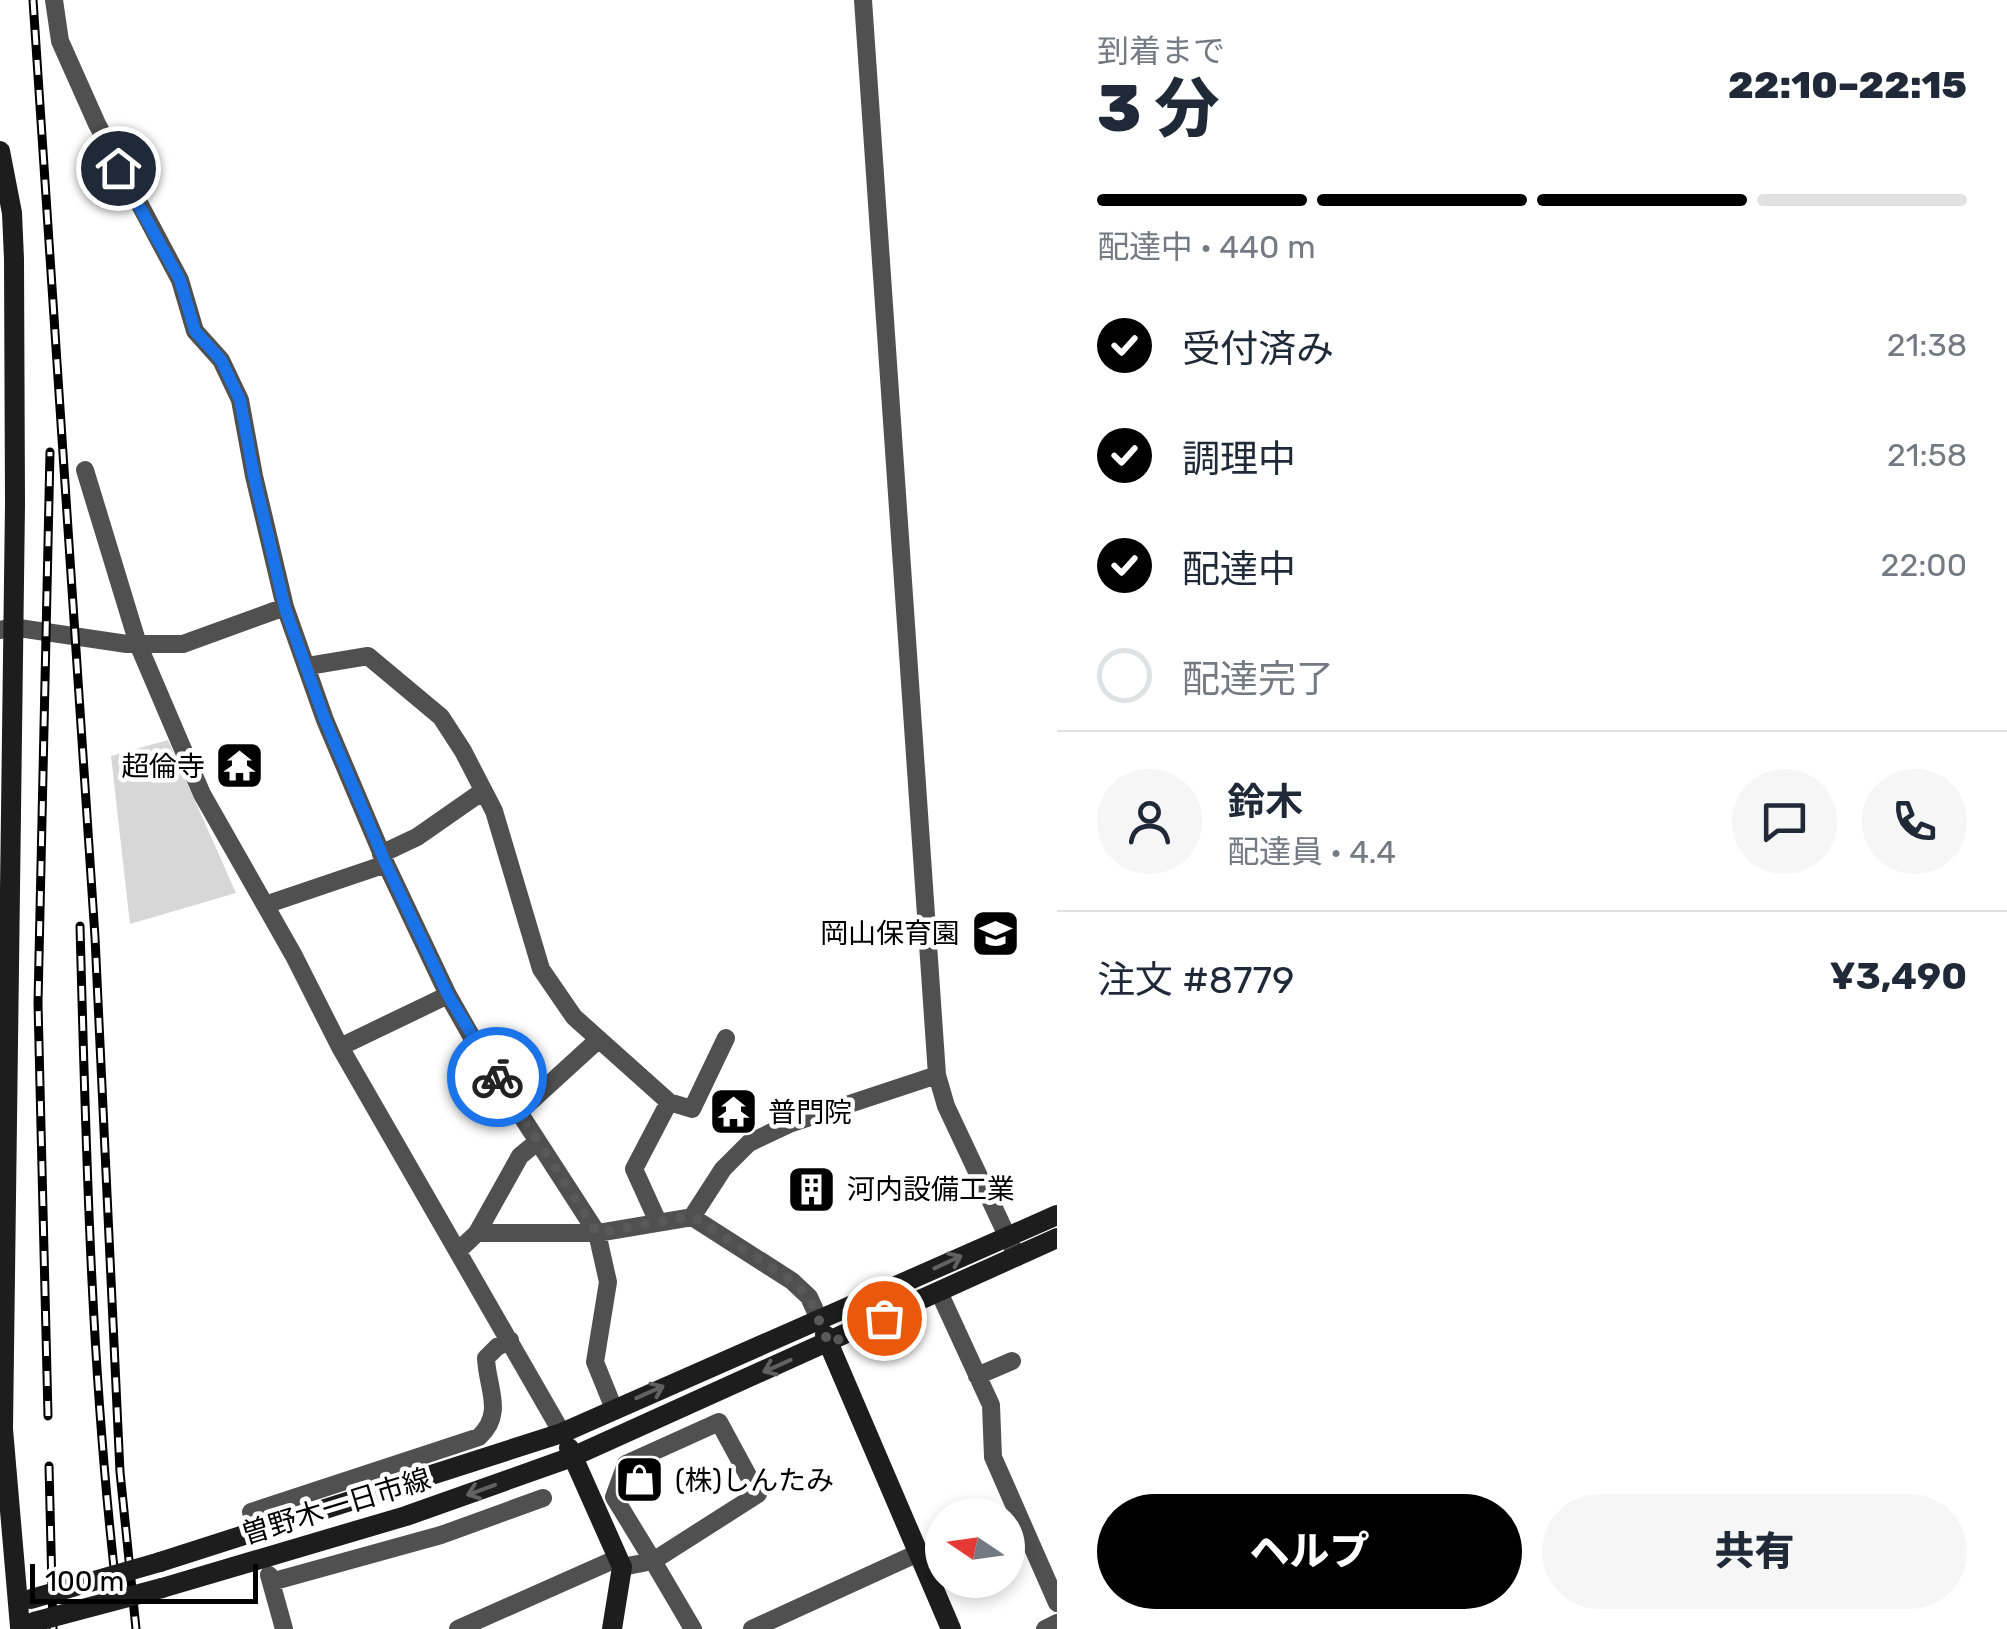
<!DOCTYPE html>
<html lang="ja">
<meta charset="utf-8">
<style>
:root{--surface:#fff;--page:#f6f6f7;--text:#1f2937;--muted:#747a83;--line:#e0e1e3;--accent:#000}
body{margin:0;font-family:Rubik,"Noto Sans JP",sans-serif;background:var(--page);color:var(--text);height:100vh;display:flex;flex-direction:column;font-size:38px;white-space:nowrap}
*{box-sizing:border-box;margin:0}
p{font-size:32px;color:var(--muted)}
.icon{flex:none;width:55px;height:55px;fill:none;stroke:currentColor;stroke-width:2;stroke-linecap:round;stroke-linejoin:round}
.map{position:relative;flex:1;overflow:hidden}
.sheet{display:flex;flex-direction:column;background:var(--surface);width:950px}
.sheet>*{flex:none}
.needle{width:65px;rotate:283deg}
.tools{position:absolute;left:925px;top:1498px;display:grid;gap:20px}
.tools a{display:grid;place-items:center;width:100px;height:100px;border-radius:50%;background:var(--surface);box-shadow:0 5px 15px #0003;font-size:50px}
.scale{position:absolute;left:30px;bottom:25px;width:228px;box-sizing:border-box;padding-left:10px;border:5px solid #000;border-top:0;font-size:28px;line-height:35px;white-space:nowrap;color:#000;-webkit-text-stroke:8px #fff;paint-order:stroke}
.pin{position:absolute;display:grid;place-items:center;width:85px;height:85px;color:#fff;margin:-42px;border:5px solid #fff;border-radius:50%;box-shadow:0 2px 10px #0007}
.courier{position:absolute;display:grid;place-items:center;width:100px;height:100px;margin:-50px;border:8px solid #1a73e8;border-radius:50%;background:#fff;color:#222;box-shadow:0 2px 12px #0007}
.summary em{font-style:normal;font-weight:800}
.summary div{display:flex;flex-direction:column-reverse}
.summary{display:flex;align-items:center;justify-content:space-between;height:170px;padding:0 40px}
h1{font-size:65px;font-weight:800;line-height:75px}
.bar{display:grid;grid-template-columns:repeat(4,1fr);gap:15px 10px;align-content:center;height:120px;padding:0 40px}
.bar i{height:12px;border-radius:8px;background:var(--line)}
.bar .selected{background:var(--accent)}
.bar p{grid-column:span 4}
.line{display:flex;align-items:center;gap:25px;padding:0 40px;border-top:2px solid var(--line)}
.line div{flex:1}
.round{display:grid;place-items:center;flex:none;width:105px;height:105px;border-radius:52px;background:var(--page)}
ol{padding:0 40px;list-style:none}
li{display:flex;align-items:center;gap:30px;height:110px}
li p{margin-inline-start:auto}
li .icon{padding:10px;border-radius:50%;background:var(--accent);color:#fff;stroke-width:4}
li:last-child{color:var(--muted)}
li i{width:55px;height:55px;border:5px solid var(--line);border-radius:50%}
.cta{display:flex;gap:20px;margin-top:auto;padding:20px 40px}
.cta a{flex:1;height:115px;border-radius:60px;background:var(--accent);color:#fff;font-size:40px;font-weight:800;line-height:115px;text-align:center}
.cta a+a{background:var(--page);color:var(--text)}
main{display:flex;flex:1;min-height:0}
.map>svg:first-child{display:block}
.green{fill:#d7d7d7}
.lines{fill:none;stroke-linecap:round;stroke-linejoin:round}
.street{stroke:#505050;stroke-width:18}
.secondary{stroke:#1d1d1d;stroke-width:20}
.rail-casing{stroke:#000;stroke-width:9}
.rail{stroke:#fff;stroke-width:5;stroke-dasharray:15;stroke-linecap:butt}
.secondary-bridge{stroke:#1d1d1d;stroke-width:20}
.oneway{stroke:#616161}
.done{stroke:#595959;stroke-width:10;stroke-dasharray:0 18}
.route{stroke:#1a73e8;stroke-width:12}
.labels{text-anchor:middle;stroke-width:9;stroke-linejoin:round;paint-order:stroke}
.poi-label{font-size:28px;fill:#000;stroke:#fff;text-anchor:start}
.street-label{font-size:28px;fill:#000;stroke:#fff}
</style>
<main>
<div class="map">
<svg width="1057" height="1629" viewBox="0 0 1057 1629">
<rect width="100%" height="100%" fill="#fff"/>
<path class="green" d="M168,740L236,893L130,924L111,756Z"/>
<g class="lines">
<path class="street" d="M54,0L60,41L97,124L180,280L195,331L221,360L240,400L254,476L285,607L325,720L386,864L448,995L482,1055L597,1233L608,1282L595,1362L614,1409
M863,0L937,1075L946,1106L1017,1257
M85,470L138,644L202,794L294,956L340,1047L562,1433
M0,630L12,627L127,644H183L285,607
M308,666L368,656L441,717L463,751L494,811L541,969L574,1017L669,1102L692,1109L726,1038
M381,854L417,837L483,791
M265,905L386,864
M340,1047L448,995
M519,1112L599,1039
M692,1217L792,1281L809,1297L819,1319
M658,1222L634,1169L669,1102
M477,1233L520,1156L537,1142
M458,1251L477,1233H597L692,1217L723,1169L749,1143L789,1124L937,1075
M939,1292L991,1405L993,1457L1057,1603
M977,1376L1012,1361
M719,1422L758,1494L653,1561L614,1497L626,1464Z
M254,1518L251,1512L479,1437C505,1413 487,1388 486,1358L497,1347L510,1340
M622,1567L653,1561L693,1629
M269,1575L284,1629
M271,1582L441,1535L543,1498
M458,1629L618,1558
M752,1629L918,1553
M1045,1629L1057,1623"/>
<path class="secondary" d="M0,151L12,213L14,259L15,504L3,1429L20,1627
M825,1335L951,1629
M569,1448L622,1567L612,1629
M160,1562L562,1433L1057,1215
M162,1588L406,1516L572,1457L1057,1238"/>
<defs>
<path id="rail" d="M33,0L95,937L120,1472L136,1629
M80,926C86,1148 91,1373 117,1594
M48,1416L38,1003L50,452
M49,1466L53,1629"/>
</defs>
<use href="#rail" class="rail-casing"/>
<use href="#rail" class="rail"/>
<path class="secondary-bridge" d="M31,1599L160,1562
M34,1622L162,1588"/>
</g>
<defs><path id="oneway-shaft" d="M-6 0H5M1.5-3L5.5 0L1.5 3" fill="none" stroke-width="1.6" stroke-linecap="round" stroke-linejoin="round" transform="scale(2.5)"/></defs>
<g class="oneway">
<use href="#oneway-shaft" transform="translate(948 1262) rotate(-25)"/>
<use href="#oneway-shaft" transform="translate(777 1366) rotate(156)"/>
<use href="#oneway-shaft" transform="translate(650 1392) rotate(-24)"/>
<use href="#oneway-shaft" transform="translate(481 1490) rotate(160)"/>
</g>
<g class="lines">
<path class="done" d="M497,1077L597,1233L692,1216L792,1281L809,1297L829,1344L884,1318"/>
<path class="route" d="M118,168L180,280L195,331L221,360L240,400L254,476L285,608L325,720L386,864L448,995L497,1077"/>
</g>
<defs>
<symbol id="temple-square" viewBox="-11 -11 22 22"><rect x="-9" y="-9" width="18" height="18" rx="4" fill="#000" stroke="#fff"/><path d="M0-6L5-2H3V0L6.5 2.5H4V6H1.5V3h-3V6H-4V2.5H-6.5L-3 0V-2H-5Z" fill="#fff"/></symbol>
<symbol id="school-square" viewBox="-11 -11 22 22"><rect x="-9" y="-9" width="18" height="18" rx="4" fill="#000" stroke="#fff"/><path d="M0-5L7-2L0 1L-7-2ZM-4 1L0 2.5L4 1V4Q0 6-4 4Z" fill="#fff"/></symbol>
<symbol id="building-square" viewBox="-11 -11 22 22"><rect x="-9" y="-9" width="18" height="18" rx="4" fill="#000" stroke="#fff"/><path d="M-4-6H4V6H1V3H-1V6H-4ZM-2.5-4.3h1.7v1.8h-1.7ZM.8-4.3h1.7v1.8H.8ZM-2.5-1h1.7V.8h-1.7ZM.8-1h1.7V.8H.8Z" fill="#fff"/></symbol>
<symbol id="shop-square" viewBox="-11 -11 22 22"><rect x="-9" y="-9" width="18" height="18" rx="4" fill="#000" stroke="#fff"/><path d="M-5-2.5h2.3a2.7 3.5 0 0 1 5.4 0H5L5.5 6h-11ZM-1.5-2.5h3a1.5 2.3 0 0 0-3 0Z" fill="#fff"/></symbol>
</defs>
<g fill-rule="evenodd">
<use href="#temple-square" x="212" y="738" width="55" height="55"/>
<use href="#school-square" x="968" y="906" width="55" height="55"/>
<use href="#temple-square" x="706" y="1084" width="55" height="55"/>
<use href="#building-square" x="784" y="1162" width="55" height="55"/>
<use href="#shop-square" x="612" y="1452" width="55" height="55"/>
</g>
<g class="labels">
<g class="poi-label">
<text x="205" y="776" text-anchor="end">超倫寺</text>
<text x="960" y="943" text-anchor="end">岡山保育園</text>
<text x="768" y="1122">普門院</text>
<text x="847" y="1199">河内設備工業</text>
<text x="675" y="1490">(株)しんたみ</text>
</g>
<g class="street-label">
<text transform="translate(336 1506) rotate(-17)" y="10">曽野木一日市線</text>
</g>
</g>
</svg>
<div class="tools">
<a><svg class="needle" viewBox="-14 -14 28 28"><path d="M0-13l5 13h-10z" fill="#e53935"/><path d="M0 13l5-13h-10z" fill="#747a83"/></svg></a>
</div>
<div class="scale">100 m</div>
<div class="pin" style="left:884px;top:1318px;background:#ea580c"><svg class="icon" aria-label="bag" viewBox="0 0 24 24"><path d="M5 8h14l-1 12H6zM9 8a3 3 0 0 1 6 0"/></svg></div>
<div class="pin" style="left:118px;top:168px;background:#1f2937"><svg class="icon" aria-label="home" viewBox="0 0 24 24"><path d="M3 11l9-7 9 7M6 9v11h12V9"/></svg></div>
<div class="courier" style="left:497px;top:1077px"><svg class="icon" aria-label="bike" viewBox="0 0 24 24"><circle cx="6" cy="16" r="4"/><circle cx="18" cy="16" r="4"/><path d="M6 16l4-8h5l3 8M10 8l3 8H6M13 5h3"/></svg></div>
</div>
<section class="sheet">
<div class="summary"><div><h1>3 分</h1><p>到着まで</p></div><em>22:10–22:15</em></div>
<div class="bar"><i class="selected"></i><i class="selected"></i><i class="selected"></i><i></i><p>配達中 · 440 m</p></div>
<ol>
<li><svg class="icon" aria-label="check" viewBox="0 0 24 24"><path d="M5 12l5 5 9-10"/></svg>受付済み<p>21:38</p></li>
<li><svg class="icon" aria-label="check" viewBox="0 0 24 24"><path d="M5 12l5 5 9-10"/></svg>調理中<p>21:58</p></li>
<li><svg class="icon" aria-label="check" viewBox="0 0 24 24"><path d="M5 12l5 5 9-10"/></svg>配達中<p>22:00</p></li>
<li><i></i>配達完了</li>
</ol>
<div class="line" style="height:180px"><a class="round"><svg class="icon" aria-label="person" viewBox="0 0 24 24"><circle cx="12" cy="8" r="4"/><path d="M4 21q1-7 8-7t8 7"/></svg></a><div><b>鈴木</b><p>配達員 · 4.4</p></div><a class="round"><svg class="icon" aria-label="chat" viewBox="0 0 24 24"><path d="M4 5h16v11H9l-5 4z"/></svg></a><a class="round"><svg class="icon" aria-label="phone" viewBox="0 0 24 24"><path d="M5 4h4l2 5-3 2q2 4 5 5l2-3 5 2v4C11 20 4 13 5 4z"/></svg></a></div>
<div class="line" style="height:130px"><div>注文 #8779</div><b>¥3,490</b></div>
<div class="cta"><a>ヘルプ</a><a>共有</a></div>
</section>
</main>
